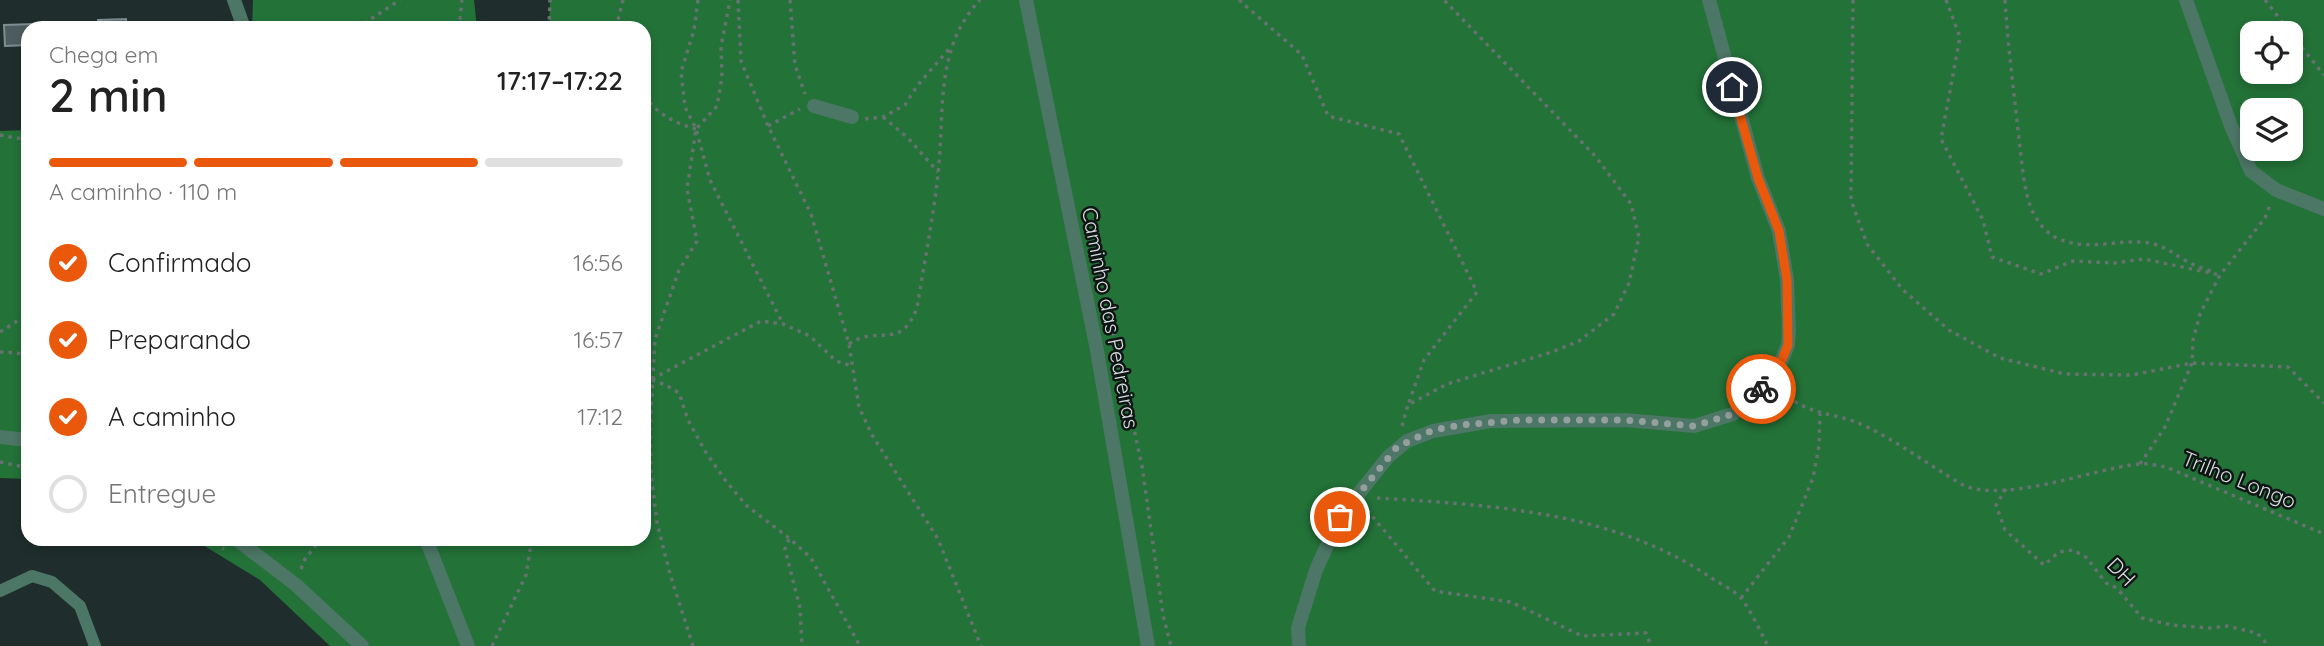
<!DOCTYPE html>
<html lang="pt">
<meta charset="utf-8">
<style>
:root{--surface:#fff;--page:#f2f2f2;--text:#222;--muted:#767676;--line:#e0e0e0;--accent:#ea580c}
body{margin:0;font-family:Quicksand,sans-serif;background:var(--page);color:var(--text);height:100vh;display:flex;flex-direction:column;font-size:26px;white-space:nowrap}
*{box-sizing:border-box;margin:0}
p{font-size:23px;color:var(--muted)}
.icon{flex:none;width:38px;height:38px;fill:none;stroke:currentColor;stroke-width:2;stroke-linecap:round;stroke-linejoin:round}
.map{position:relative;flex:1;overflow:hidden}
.drawer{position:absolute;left:21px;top:21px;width:630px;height:525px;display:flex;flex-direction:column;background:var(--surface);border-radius:21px;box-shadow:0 4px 10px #0003}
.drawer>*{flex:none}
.buttons{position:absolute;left:2240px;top:21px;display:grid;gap:14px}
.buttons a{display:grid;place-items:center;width:63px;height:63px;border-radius:14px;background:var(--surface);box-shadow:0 4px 10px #0003;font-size:35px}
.pin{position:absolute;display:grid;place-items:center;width:60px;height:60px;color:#fff;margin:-30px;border:4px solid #fff;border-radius:50%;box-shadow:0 2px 7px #0007}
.courier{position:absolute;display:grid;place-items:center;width:70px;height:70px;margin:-35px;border:5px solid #ea580c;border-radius:50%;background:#fff;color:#222;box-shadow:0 2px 9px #0007}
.head em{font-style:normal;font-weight:600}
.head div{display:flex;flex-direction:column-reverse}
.head{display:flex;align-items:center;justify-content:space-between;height:119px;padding:0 28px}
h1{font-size:46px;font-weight:600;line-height:52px}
.bar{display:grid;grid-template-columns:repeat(4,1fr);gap:10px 7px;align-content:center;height:84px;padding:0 28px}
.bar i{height:9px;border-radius:5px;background:var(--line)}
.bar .selected{background:var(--accent)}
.bar p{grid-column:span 4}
ol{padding:0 28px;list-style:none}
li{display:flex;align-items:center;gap:21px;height:77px}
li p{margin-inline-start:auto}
li .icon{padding:7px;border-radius:50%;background:var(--accent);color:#fff;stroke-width:4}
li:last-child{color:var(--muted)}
li i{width:38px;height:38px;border:4px solid var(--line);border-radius:50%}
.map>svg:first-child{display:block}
.forest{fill:#237238;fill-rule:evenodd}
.building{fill:#4d5d5f;stroke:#7d8e90;stroke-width:2}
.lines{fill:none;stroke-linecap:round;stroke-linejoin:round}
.path{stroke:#657270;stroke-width:3.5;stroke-dasharray:3.5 5;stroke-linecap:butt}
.pedestrian{stroke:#4c7665;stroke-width:12}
.minor{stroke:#4c7665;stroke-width:14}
.tertiary{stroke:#4c7665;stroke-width:14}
.done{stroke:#95a09e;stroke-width:7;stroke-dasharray:0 12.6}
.route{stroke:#ea580c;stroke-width:9}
.labels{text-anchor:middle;stroke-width:5;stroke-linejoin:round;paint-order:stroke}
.street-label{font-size:21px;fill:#d4dddb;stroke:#0e1514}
</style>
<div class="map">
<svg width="2324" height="646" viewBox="0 0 2324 646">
<rect width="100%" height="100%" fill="#1f2e2c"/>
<path class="forest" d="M253,0H474L477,28H252Z
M550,0H2324V646H330L260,580L193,539H644V28H549ZM2252,33H2291V72H2252ZM2252,110H2291V149H2252Z
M28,130V479L0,478V131Z"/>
<path class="building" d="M126,19L127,28H99L98,20Z
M33,24V28H28V45L5,46L4,25Z"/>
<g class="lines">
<path class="path" d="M698,0L694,30L681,72L685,107L696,129L710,180L783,324
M738,0L741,61L768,126L811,214L849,344L859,407L872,435L938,539L981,646
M790,0L795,65L805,94
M1239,0L1302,55L1328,116L1399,134L1477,292L1424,360L1408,405
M1853,0L1851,200L1867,244L1903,290L1949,330L2000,358L2065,374L2132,375L2192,363L2288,367L2324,403
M1946,0L1960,37L1941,139L1983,220L1992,257L2041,274L2073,261L2114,263L2144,259L2220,275
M2005,0C2008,47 2014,93 2019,139C2022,162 2023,186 2031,208C2036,220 2046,234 2059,239C2091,252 2119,238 2150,243C2165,246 2175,255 2188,262C2196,266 2205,269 2213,272
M2265,0L2291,33
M357,28L400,0
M459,28L462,0
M549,28L550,0
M616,28L623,0
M2291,34L2324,75
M644,96C658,114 674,123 696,129
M883,117L908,138L938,172
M865,119L883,117L905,105L917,86L949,49
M768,126L800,109
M0,135L28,140
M1095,249L1142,466L1163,615L1171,646
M0,332L28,314
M849,344C878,324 900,352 917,308C924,264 933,219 938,174C945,113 934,48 980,0
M0,352L28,354
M644,377L666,385L679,393L688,420L705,451L725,480L747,506L789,538L811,558L860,646
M652,379L761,321L783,324L810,336L836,361L852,366
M1781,391C1813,419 1832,410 1865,426C1899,442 1930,466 1963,485C2005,504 2092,469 2139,464C2148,463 2158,466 2166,467L2324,534
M1402,426L1408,405L1447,384L1552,352L1579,341L1614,314L1629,283L1639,237L1631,204L1596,157L1444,0
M0,462L28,468
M2140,464L2165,427L2192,363L2193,340L2200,314L2220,275L2265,218L2270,205
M2006,489L1996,505L2005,530L2044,565L2059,552L2073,550L2087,558L2106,583L2117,588L2142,618L2172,625L2209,628L2227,626L2257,633L2269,646
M1377,498C1490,505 1610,511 1707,575C1717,582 1734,590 1742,599C1752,613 1760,631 1768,646
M1367,510L1435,591L1511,602L1582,636L1646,633L1651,646
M208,539L224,549
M789,539L785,549L800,608L802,646
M301,569L305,559L321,539
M1741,598L1789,537L1813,478L1819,446L1820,414
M492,646L526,575L532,539
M693,646L670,574L657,523L651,473L650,431L655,339L679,270L697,241L687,189L696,129L717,106L722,77L721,47L730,0"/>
<path class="pedestrian" d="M0,591L32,576L52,582L80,606L95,646"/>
<path class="minor" d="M814,106L852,117"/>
<path class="tertiary" d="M234,0L244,28
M1026,0L1096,345L1148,646
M2186,0L2231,126L2251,171L2276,190L2324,209
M0,437L28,440
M236,539L296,585L362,646
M426,539L468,646
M1299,646L1298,628L1316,570L1340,517L1388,457L1407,441L1433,431L1491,421L1625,420L1694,426L1733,414L1777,372L1788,345L1789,331L1787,280L1779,231L1758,178L1709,0"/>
</g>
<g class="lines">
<path class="done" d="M1340,517L1397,447L1433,430L1460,425L1520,420H1625L1694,426L1733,414L1761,389"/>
<path class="route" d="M1732,87L1758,178L1779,231L1787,280L1788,345L1777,372L1761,389"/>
</g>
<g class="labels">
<g class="street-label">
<text transform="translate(1110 318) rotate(79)" y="7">Caminho das Pedreiras</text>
<text transform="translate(2239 480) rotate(22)" y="7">Trilho Longo</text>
<text transform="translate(2121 572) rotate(46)" y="7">DH</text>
</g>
</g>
</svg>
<div class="buttons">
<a><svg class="icon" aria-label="locate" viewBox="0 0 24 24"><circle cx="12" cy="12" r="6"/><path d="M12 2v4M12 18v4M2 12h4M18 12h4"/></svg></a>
<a><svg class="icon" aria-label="layers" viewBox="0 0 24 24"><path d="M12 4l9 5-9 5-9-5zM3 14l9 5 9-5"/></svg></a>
</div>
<div class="pin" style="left:1340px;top:517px;background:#ea580c"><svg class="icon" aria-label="bag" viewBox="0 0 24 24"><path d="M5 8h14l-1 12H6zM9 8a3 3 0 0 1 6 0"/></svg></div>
<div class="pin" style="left:1732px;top:87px;background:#1f2937"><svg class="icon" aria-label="home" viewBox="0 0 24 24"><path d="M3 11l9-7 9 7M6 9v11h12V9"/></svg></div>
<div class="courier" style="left:1761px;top:389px"><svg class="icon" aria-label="bike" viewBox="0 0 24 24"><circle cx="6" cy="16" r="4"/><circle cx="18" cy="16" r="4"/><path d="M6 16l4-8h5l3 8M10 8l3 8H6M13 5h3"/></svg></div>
<section class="drawer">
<div class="head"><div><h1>2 min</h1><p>Chega em</p></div><em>17:17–17:22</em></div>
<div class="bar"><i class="selected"></i><i class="selected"></i><i class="selected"></i><i></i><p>A caminho · 110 m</p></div>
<ol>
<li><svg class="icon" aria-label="check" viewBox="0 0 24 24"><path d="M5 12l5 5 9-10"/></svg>Confirmado<p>16:56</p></li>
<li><svg class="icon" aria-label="check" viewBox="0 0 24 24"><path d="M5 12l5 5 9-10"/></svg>Preparando<p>16:57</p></li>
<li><svg class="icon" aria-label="check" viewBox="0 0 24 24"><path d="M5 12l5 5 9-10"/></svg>A caminho<p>17:12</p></li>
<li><i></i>Entregue</li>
</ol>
</section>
</div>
